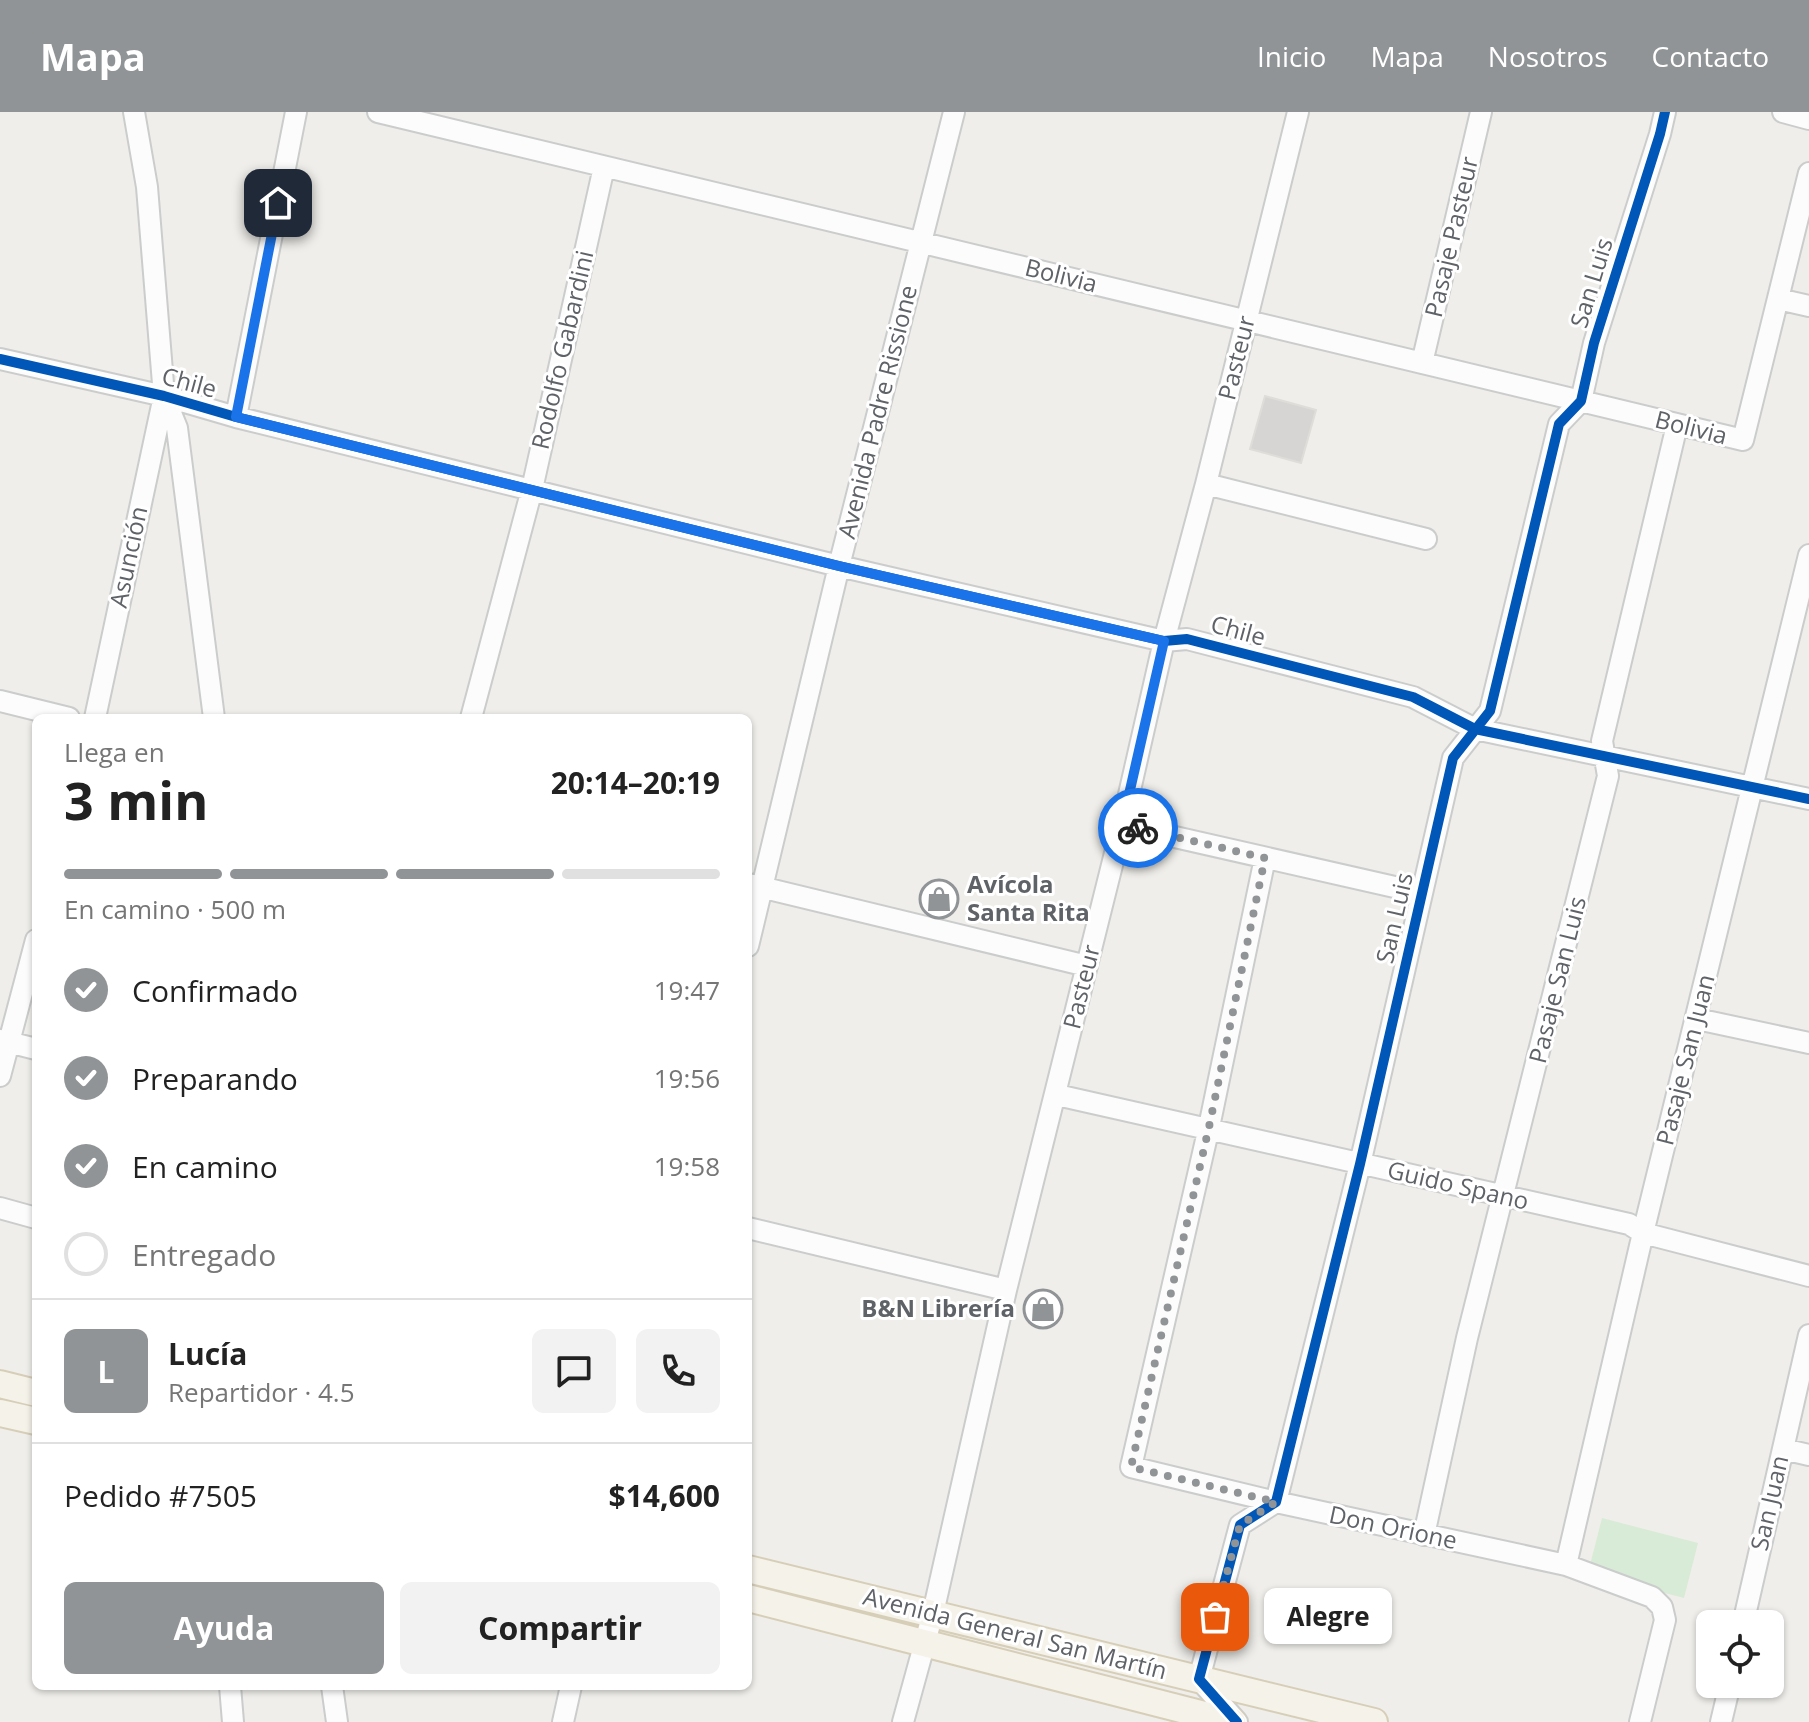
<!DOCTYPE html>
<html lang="es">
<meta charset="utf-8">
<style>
:root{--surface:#fff;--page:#f2f2f2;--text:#222;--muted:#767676;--line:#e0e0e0;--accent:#919496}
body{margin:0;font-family:"Open Sans",sans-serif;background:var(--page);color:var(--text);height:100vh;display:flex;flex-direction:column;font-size:30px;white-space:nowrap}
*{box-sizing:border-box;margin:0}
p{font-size:26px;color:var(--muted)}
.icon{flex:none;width:44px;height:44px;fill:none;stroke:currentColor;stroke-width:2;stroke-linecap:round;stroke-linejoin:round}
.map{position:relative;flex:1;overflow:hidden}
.drawer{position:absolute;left:32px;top:602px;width:720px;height:976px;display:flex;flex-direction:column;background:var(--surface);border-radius:12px;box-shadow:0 2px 6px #0004}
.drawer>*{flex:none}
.controls{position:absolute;left:1696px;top:1498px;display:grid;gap:16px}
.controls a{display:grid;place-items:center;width:88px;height:88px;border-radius:12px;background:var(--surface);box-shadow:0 2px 6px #0004;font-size:40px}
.pin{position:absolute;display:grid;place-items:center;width:68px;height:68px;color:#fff;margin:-34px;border-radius:16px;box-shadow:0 4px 12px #0006}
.courier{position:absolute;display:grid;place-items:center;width:80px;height:80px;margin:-40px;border:6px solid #1a73e8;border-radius:50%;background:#fff;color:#222;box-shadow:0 2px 10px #0007}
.bubble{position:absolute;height:56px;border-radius:12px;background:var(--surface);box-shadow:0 2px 6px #0004;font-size:26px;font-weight:700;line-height:56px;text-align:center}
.overview em{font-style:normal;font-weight:700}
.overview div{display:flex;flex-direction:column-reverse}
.overview{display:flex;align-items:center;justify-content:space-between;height:136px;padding:0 32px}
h1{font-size:52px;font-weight:700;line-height:60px}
.bar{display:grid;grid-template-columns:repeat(4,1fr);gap:12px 8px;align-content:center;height:96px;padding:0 32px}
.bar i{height:10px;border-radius:6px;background:var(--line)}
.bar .active{background:var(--accent)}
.bar p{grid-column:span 4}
.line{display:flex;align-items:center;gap:20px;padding:0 32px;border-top:2px solid var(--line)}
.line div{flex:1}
.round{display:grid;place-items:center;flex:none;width:84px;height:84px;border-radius:12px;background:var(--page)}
ol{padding:0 32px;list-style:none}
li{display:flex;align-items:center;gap:24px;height:88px}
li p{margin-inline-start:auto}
li .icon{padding:8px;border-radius:50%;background:var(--accent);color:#fff;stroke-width:4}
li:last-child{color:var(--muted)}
li i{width:44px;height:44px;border:4px solid var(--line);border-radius:50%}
.cta{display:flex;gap:16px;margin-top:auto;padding:16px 32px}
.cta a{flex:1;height:92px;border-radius:12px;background:var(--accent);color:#fff;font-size:32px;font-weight:700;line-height:92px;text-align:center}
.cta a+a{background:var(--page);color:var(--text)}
header{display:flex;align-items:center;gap:48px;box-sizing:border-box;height:112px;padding:0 40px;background:var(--accent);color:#fff}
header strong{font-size:38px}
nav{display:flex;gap:44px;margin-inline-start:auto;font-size:28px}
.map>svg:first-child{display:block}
.green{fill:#d8ebd6}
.building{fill:#d6d5d3;stroke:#deddd9;stroke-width:2}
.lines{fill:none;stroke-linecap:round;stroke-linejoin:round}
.minor-casing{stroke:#cbcccc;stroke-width:24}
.major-casing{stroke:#d7ceb8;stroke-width:30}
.minor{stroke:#fdfcfc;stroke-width:20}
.major{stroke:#f4f2e9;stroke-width:26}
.cycleway-casing{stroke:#fff;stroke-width:15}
.cycleway{stroke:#0057b8;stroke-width:10}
.done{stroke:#919496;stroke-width:8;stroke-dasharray:0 14.4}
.route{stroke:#1a73e8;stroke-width:10}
.labels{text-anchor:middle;stroke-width:6;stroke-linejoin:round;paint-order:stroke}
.street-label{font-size:24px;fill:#5f6368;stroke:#fff}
.poi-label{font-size:24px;font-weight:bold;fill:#5f6368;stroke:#fff;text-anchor:start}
</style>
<header>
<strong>Mapa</strong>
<nav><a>Inicio</a><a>Mapa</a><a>Nosotros</a><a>Contacto</a></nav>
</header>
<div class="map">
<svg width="1809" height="1610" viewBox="0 0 1809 1610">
<rect width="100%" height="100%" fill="#efeeea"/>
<path class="green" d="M1602,1406L1698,1431L1684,1486L1588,1461Z"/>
<path class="building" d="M1265,284L1316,298L1301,351L1250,337Z"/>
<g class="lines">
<defs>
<path id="minor" d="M378,0L1743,328L1809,61
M1783,0L1809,7
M1778,187L1809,194
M0,247L164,284L236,305L839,454L1164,529L1187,527L1413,585L1475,617L1809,687
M1422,251L1481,0
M164,284L177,316L214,606
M236,305L296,0
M1206,372L1426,427
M0,589L69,606
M95,606L164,284L147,75L134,0
M471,606L532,377L604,55
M1122,713L1421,781
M1265,746L1209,1015L1131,1355L1276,1390L1566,1453L1652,1485L1662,1495L1665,1508L1640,1610
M748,772L1087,854
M748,834L839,454L954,0
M1697,907L1809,931
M0,928L36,937
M0,964L36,828
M1057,983L1629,1112L1643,1121L1809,1164
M0,1096L36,1106
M748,1116L1006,1178
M1783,1337L1809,1343
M1424,1423L1467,1226L1608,664L1602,629L1677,313
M1566,1453L1643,1121L1809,443
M1743,1512L1809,1223
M230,1574L233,1610
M332,1574L337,1610
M563,1610L571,1574
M903,1610L933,1501L1006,1178L1122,713L1164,529L1206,372L1298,0
M1237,1610L1199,1567L1240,1413L1276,1390L1360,1052L1453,646L1490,599L1559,312L1581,289L1594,231L1660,22L1665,0
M1721,1610L1730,1572"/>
<path id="major" d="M0,1272L36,1281
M0,1301L36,1309
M748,1457L1374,1610
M748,1486L1232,1610"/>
</defs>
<use href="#minor" class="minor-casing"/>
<use href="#major" class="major-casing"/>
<use href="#minor" class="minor"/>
<use href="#major" class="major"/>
<defs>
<path id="cycleway" d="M0,247L164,284L236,305L839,454L1164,529L1187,527L1413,585L1475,617L1809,687
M1237,1610L1199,1567L1240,1413L1276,1390L1360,1052L1453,646L1490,599L1559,312L1581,289L1594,231L1660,22L1665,0"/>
</defs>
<use href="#cycleway" class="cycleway-casing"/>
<use href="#cycleway" class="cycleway"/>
</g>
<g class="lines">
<path class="done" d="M1138,716L1265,746L1209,1015L1131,1355L1276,1390L1240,1413L1215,1505"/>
<path class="route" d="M278,91L236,305L839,454L1164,529L1122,713L1138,716"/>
</g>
<defs>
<symbol id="shop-ring" viewBox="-11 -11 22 22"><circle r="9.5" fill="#fff" stroke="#919496" stroke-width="1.5"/><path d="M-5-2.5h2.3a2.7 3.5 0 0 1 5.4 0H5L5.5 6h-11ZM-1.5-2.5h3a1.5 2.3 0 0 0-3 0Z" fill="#919496"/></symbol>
</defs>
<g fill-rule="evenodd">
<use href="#shop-ring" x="917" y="765" width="44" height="44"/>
<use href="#shop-ring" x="1021" y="1175" width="44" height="44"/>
</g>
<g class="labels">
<g class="street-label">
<text transform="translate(1452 125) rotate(-77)" y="8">Pasaje Pasteur</text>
<text transform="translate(1061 164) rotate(14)" y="8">Bolivia</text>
<text transform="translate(1592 171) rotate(-73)" y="8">San Luis</text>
<text transform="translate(563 238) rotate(-77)" y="8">Rodolfo Gabardini</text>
<text transform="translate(1237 246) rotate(-76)" y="8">Pasteur</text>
<text transform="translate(189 271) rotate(15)" y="8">Chile</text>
<text transform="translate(878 300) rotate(-76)" y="8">Avenida Padre Rissione</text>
<text transform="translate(1691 316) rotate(14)" y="8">Bolivia</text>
<text transform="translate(129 445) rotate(-78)" y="8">Asunción</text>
<text transform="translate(1238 519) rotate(15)" y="8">Chile</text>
<text transform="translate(1395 806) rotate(-77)" y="8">San Luis</text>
<text transform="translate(1558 868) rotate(-76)" y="8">Pasaje San Luis</text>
<text transform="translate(1082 875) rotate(-76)" y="8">Pasteur</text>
<text transform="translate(1686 948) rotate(-76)" y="8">Pasaje San Juan</text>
<text transform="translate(1458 1074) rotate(13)" y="8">Guido Spano</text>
<text transform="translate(1770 1391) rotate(-77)" y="8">San Juan</text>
<text transform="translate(1393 1416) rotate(12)" y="8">Don Orione</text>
<text transform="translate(1015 1522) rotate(14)" y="8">Avenida General San Martín</text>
</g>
<g class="poi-label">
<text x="967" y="781">Avícola<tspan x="967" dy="28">Santa Rita</tspan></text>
<text x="1015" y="1205" text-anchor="end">B&amp;N Librería</text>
</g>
</g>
</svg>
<div class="controls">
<a><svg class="icon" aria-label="locate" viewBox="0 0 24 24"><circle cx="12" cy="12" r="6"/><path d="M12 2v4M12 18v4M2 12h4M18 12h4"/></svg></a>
</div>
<div class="pin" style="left:1215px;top:1505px;background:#ea580c"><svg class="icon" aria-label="bag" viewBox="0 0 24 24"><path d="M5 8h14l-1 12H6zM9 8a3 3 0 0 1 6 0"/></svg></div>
<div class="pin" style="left:278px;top:91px;background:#1f2937"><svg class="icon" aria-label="home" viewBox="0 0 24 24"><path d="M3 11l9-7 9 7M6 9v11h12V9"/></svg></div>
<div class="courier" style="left:1138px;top:716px"><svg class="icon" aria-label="bike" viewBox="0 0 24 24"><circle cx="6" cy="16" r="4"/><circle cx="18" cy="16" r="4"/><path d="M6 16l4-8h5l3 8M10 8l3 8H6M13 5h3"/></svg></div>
<div class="bubble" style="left:1264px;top:1476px;width:128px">Alegre</div>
<section class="drawer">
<div class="overview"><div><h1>3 min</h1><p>Llega en</p></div><em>20:14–20:19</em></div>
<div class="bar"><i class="active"></i><i class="active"></i><i class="active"></i><i></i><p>En camino · 500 m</p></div>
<ol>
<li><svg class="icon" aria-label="check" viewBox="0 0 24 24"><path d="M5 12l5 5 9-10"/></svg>Confirmado<p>19:47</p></li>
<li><svg class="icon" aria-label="check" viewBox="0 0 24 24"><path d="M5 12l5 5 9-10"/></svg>Preparando<p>19:56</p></li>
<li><svg class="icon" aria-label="check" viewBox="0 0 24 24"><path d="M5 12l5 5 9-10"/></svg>En camino<p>19:58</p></li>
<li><i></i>Entregado</li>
</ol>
<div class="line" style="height:144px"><b class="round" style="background:var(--accent);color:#fff">L</b><div><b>Lucía</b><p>Repartidor · 4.5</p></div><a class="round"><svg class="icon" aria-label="chat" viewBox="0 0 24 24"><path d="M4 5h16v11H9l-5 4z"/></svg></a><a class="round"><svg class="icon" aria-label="phone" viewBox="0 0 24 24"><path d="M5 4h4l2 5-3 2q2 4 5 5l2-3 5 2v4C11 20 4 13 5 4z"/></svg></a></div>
<div class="line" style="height:104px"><div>Pedido #7505</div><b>$14,600</b></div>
<div class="cta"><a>Ayuda</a><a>Compartir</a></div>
</section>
</div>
